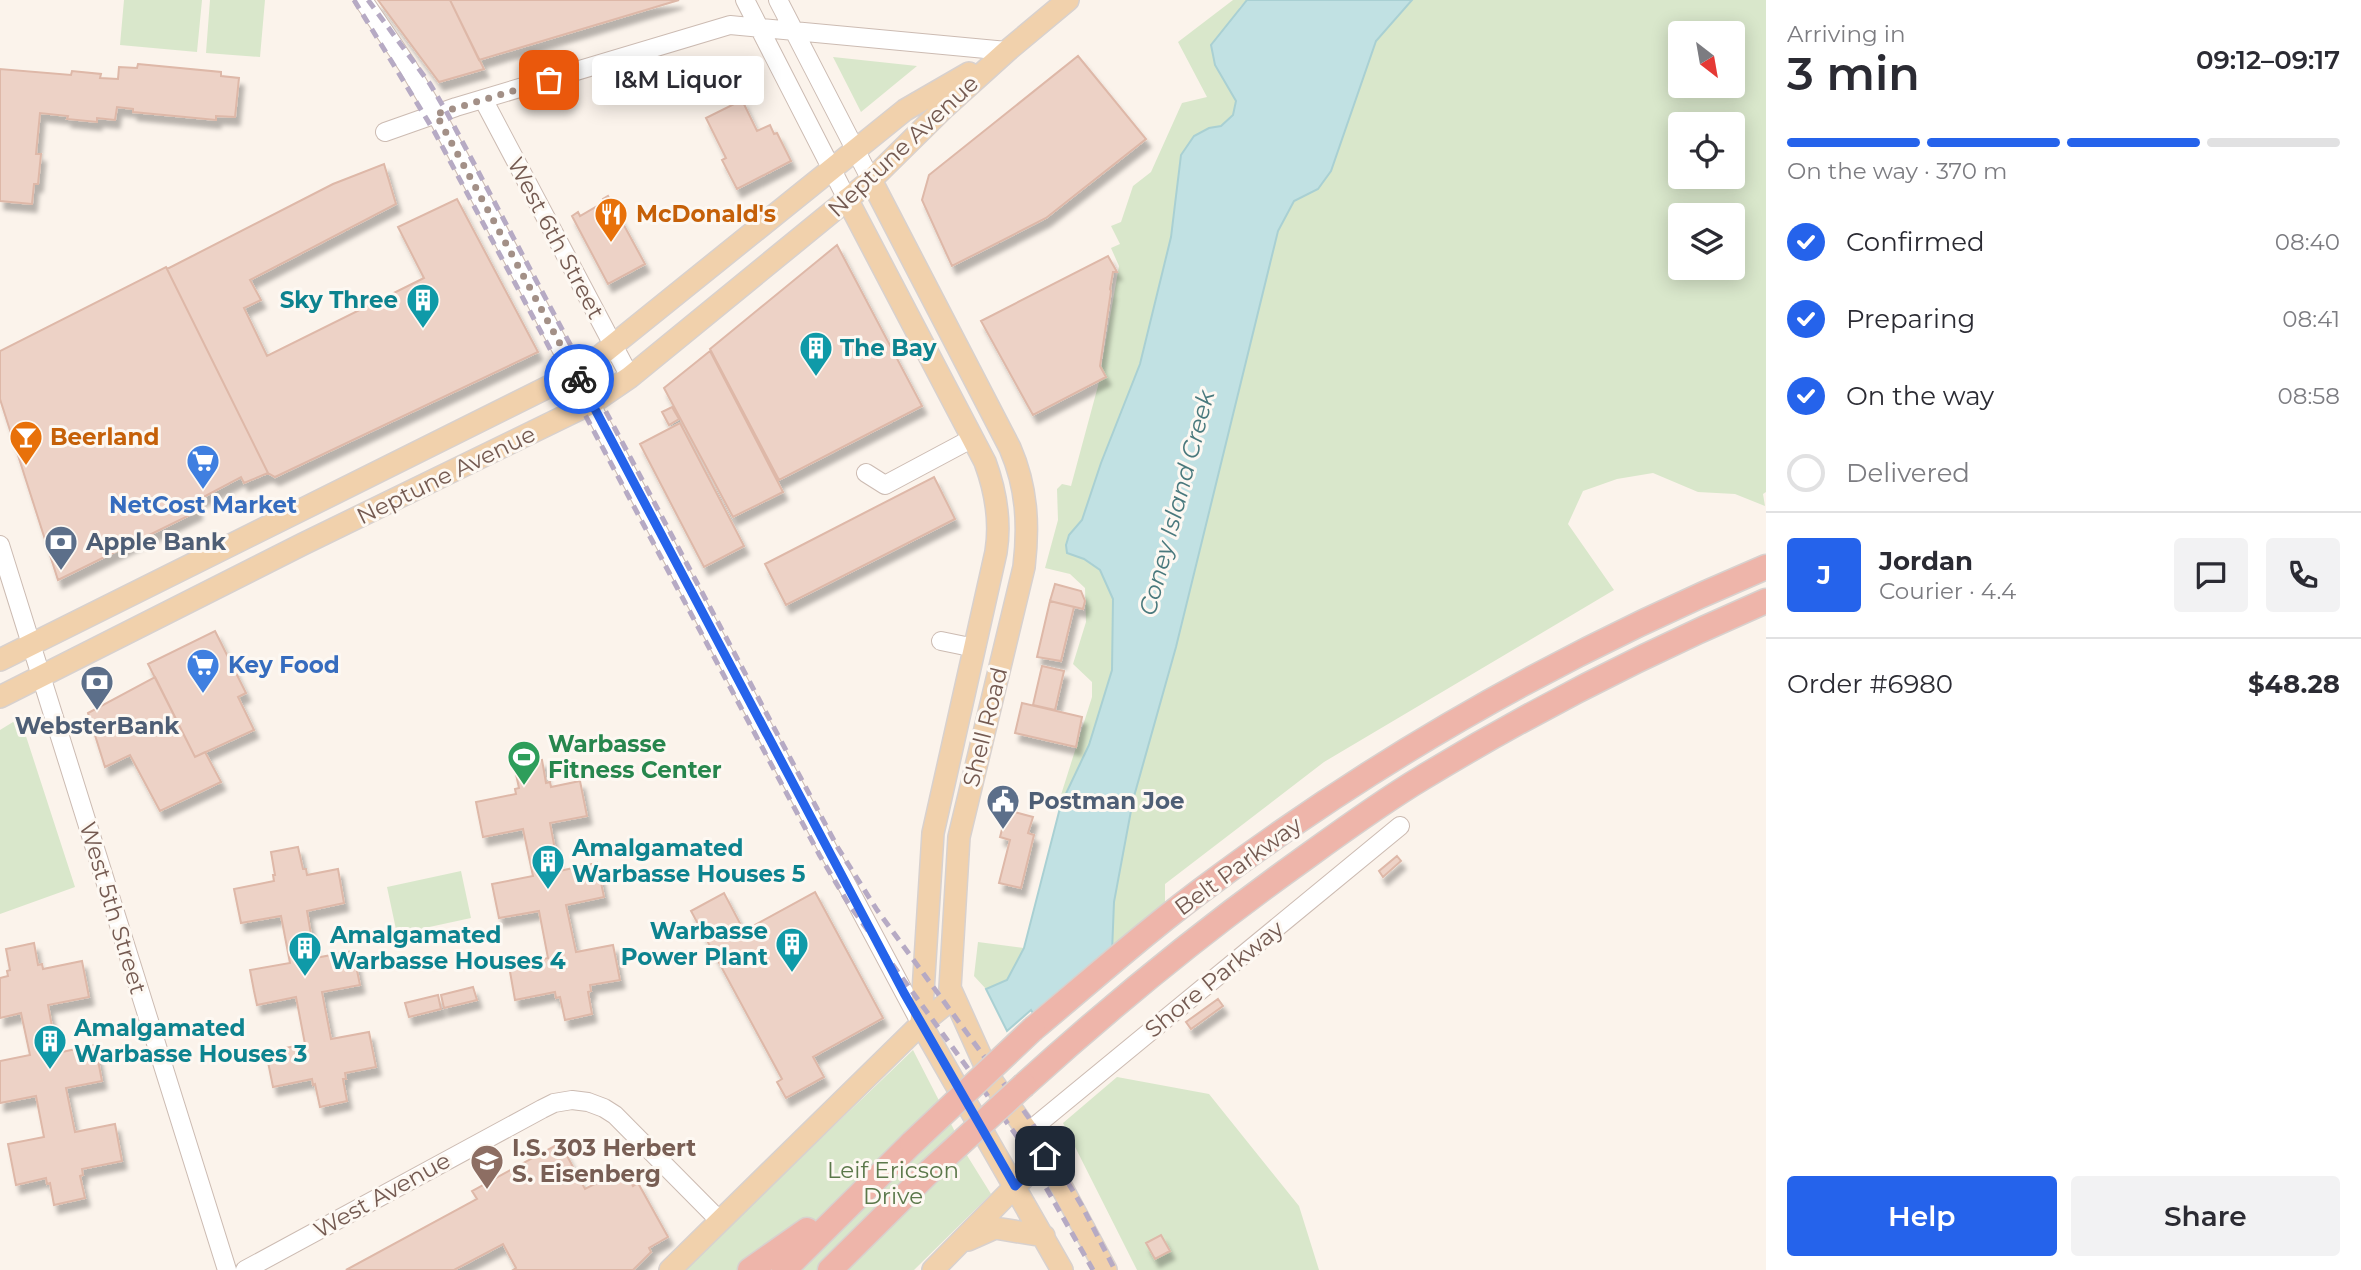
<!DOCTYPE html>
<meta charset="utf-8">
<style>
:root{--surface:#fff;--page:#f2f2f3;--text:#2b2b33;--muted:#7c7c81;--line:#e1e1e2;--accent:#2563eb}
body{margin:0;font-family:Montserrat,sans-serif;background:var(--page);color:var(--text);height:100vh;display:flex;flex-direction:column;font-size:26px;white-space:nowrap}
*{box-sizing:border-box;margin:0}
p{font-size:23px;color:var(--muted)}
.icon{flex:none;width:38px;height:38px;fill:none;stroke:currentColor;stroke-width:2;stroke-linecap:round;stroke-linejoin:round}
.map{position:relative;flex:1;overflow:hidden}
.drawer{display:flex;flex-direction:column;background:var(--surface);width:595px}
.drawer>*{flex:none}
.needle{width:46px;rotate:149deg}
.buttons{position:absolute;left:1668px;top:21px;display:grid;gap:14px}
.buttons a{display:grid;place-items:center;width:77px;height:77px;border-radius:7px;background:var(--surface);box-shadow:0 4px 18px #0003;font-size:35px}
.pin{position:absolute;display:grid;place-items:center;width:60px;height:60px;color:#fff;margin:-30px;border-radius:14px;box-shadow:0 4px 10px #0006}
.courier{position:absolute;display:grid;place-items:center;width:70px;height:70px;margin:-35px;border:5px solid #2563eb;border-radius:50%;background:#fff;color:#222;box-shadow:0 2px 9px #0007}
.bubble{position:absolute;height:49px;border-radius:7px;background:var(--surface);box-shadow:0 4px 18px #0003;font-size:23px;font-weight:600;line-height:49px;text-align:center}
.headline em{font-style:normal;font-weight:600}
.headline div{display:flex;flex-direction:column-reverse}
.headline{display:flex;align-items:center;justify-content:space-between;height:119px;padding:0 21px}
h1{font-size:46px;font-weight:600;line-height:52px}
.bar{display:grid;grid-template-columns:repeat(4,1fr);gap:10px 7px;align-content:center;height:84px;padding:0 21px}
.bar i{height:9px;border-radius:5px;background:var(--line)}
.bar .current{background:var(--accent)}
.bar p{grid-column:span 4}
.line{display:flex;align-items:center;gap:18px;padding:0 21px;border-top:2px solid var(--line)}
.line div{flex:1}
.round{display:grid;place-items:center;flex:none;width:74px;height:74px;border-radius:7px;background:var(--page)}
ol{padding:0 21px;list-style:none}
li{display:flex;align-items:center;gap:21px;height:77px}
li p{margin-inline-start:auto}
li .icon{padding:7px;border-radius:50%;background:var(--accent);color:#fff;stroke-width:4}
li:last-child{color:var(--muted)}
li i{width:38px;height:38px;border:4px solid var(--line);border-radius:50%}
.button{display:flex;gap:14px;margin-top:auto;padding:14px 21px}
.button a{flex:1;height:80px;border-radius:7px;background:var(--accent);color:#fff;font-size:28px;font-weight:600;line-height:80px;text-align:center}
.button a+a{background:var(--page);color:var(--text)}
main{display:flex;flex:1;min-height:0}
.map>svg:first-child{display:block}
.green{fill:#d9e7cb;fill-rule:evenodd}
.water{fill:#c1e1e3;stroke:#a9d0d3;stroke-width:2}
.building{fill:#edd2c6;stroke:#deb8a8;stroke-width:2;filter:url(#shadow)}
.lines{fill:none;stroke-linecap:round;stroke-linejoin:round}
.minor-casing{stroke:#ccbbb2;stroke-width:20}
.major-casing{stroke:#d8d1ce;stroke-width:24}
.highway-casing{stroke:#d8d1ce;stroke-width:27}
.minor{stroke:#fff;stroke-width:18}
.major{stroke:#f1d1ac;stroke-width:21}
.highway{stroke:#eeb5aa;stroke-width:24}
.rail{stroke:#b6aac4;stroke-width:5;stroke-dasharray:10 7;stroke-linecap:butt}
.highway-bridge-casing{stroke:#d8d1ce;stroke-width:27;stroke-linecap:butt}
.highway-bridge{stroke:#eeb5aa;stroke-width:24}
.done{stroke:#a39087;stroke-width:7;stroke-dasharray:0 12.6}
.route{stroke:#2563eb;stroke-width:9}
.labels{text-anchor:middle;stroke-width:6;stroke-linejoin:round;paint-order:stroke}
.street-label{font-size:23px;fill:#745a51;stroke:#fdf8f2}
.food-label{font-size:23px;font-weight:bold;fill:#c56008;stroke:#fdf8f2;text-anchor:start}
.culture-label{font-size:23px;font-weight:bold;fill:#0d838f;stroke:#fdf8f2;text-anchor:start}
.shop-label{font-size:23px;font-weight:bold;fill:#366cbe;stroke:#fdf8f2}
.service-label{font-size:23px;font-weight:bold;fill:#4e5e75;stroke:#fdf8f2;text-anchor:start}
.leisure-label{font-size:23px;font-weight:bold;fill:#27864d;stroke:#fdf8f2;text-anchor:start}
.education-label{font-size:23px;font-weight:bold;fill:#785e54;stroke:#fdf8f2;text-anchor:start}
.park-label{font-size:23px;fill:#5b784a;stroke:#fdf8f2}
.water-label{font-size:24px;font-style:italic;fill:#49797d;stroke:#fdf8f2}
</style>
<main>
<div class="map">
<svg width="1766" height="1270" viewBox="0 0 1766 1270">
<defs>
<filter id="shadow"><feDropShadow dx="4.5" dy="8" stdDeviation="2" flood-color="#0004"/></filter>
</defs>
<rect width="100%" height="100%" fill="#fbf3eb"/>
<path class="green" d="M124,0H202L197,52L120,45Z
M210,0H265L260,57L206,53Z
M1233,0H1247L1240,7L1215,65L1237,101L1233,115L1221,126L1209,128L1181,155L1171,237L1140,364L1101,463L1082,520L1069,535L1067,553L1084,559L1100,570L1113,599L1112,670L1089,745L1061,804L1060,798L1092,697V682L1073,664L1086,622L1085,588L1070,574L1045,568L1058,520L1057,489L1062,484L1071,486L1098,386L1119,266L1111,248L1120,244L1111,226L1121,222L1133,186L1151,172L1182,103L1207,97L1178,42Z
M1412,0H1766V492L1763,494L1765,506L1735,494L1698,492L1653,473L1617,479L1583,491L1568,524L1614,590L1324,762L1165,884V910L1112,952L1114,902L1133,800L1176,647L1278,231L1294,201L1318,189L1331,171L1376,41ZM1680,33H1732V86H1680ZM1680,124H1732V177H1680ZM1680,215H1732V268H1680Z
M833,57L917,66L861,112Z
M13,722L23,727L75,887L0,914V730Z
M461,871L471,918L397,934L387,887Z
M978,942L1024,948L1007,980L986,989L974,976Z
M913,1050L968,1157L991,1194L914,1270H684Z
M1117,1077L1209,1094L1299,1206L1319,1270H1137L1063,1123Z"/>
<path class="water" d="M1247,0H1412L1376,41L1331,171L1318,189L1294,201L1278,231L1176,647L1133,800L1114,902L1112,952L1036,1018L1031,1010L1007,1031L986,989L1007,980L1024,948L1061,804L1089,745L1112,670L1113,599L1100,570L1084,559L1067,553L1066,545L1069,535L1082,520L1101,463L1140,364L1171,237L1181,155L1194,136L1209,128L1221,126L1233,115L1236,101L1215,65L1211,45Z"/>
<path class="building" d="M378,0H450L484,69L439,82Z
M450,0H679L479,60Z
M1078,56L1146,139L1046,218L952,266L922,200L929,175Z
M138,64L221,72V76L239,78L235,117L216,116V120L133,112V109L117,107L115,120L97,118V122L67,119L68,116L40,113L36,154H41L38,184H34L32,204L0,201V69L71,75L72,71L101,74L100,78L118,79L119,67L137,68Z
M742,100L757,131L770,125L774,134L777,133L791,161L737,189L722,160L726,158L706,118Z
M384,164L396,204L250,280L261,300L244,308L267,356L424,278L398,227L457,199L538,352L275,477L268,473L167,269L333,184Z
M608,196L645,264L608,284L572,216L578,212L580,216L604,202L603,199Z
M837,245L922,406L779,480L710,349Z
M1108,256L1117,272H1113L1110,289L1111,291L1100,366L1106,377L1033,415L981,321Z
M166,267L268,473L244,483L241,477L194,502L198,511L58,580L0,399V351Z
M710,351L783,492L733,517L664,388Z
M672,407L679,419L669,425L662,412Z
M680,423L744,546L704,567L640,444Z
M934,477L955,519L786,605L765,564Z
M1055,584L1081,591L1085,601L1083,609L1050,601Z
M1050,601L1074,607L1061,661L1037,657Z
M215,631L246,693L238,697L254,730L195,757L148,664Z
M1042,666L1064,671L1055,710L1033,705Z
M155,677L195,757L205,752L221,782L160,811L130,755L105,767L88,713Z
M1022,703L1082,717L1076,747L1015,733Z
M542,760L546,783L550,782L551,787L580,781L587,816L550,823L559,871L597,863L604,897L566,905L576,952L613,945L620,980L590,985L591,991L588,992L592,1014L565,1020L560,997L556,998L555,992L515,1000L509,966L548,958L539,911L499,918L492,884L533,876L523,829L483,837L476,802L516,794L515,789L519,788L514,765Z
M1007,810L1033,817L1028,833L1034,835L1021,888L999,883L1010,840L1000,837Z
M298,847L303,869H306L307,875L338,869L344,903L307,911L315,958L353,951L360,985L322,992L331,1039L369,1032L376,1067L345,1073L346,1079H343L347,1101L320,1107L315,1084L313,1085L312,1079L273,1087L266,1052L305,1044L296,997L257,1005L254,991L250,970L290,963L281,916L241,923L234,889L274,881L273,875H275L271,852Z
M1397,856L1401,861L1383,877L1379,871Z
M815,892L883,1018L813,1057L824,1077L786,1098L777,1082L782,1079L691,911L724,893L744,931Z
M34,943L38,965L42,964L43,969L82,961L89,997L48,1005L57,1053L95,1045L102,1081L66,1088L75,1132L115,1124L122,1161L82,1169L83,1175L80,1176L85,1198L54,1205L50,1183L47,1184L46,1178L16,1185L8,1144L44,1137L36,1096L0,1103V1061L30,1055L21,1013L0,1018V978L8,976L7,971L10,970L6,949Z
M473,987L477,1000L444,1008L441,995Z
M438,995L441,1009L409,1017L405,1003Z
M1218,999L1223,1006L1191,1029L1186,1022Z
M560,1143L585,1189L624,1169L633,1186L638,1183L668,1237L649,1248L651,1252L633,1270H513L516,1268L503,1244L454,1270H346L477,1199L472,1191Z
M1161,1235L1170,1251L1155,1259L1146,1243Z"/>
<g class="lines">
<defs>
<path id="minor" d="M363,0L407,65L436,114L921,1024
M745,0L847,199
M778,0L871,180
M483,99L630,377
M385,132L456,107L730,25L1007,51
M866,473L885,485L973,438
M0,545L227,1270
M941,641L975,648
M1028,1132L1400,826
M245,1270L542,1109L554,1103L572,1100L588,1102L604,1108L615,1115L719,1220"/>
<path id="major" d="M871,180L1010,448C1027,487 1029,525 1024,567L959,837L950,988L992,1081L1045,1156L1106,1270
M847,199L985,462C996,492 1001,521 996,552L933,833L921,1024L1062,1270
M0,660L558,382L591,363L905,110L969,73
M0,697L303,544L592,403L630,377L871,180L945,107L1007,51L1068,0
M968,1240L995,1228L1044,1236
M670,1270L921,1024L953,998
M933,1270L1045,1156"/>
<path id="highway" d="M1033,1029C1093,979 1151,927 1214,881C1384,754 1571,649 1766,567
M1024,1085C1109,1008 1198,935 1291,868C1334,837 1377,805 1422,778C1532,711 1648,652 1766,601
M750,1270L807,1230
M784,1270L912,1143
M830,1270L930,1171"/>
</defs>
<use href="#minor" class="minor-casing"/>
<use href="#major" class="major-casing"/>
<use href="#highway" class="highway-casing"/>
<use href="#minor" class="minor"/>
<use href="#major" class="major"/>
<use href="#highway" class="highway"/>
<path class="rail" d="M354,0L434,131L820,856L848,903L1016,1135L1093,1270
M368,0L430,84L446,111L838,848L877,910L1029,1118L1082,1206L1115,1270"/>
<defs>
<path id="highway-bridge" d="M912,1143L1033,1029
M930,1171L1024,1085"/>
</defs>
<use href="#highway-bridge" class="highway-bridge-casing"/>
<use href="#highway-bridge" class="highway-bridge"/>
</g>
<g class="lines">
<path class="done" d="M549,80L436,114L579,379"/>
<path class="route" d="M579,379L904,993L1015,1186L1045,1156"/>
</g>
<defs>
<symbol id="restaurant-pin" viewBox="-11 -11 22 30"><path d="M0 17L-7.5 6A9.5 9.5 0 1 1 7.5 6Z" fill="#e8710a" stroke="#fdf8f2"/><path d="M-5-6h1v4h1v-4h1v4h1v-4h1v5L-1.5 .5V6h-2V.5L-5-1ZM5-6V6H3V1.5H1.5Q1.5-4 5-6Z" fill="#fff"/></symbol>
<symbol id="building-pin" viewBox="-11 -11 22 30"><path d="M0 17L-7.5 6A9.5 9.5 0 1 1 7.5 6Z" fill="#0f9aa8" stroke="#fdf8f2"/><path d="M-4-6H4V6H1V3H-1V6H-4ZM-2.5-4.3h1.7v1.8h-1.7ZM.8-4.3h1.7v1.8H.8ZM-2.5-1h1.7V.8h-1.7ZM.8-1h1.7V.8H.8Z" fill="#fff"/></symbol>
<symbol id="bar-pin" viewBox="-11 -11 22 30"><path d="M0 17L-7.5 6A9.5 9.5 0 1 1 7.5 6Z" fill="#e8710a" stroke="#fdf8f2"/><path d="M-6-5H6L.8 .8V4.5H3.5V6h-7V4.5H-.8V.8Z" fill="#fff"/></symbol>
<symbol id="supermarket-pin" viewBox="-11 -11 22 30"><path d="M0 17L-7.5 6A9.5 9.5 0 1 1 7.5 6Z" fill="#3f7fe0" stroke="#fdf8f2"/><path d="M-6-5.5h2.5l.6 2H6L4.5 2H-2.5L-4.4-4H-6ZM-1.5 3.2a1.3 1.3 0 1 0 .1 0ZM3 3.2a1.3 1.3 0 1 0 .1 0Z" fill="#fff"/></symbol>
<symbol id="bank-pin" viewBox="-11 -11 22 30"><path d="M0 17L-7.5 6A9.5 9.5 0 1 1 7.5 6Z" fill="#5c6f8a" stroke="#fdf8f2"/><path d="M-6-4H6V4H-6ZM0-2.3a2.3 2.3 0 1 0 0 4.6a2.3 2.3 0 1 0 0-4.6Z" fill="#fff"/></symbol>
<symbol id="stadium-pin" viewBox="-11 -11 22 30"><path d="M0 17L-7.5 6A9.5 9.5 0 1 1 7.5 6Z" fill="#2e9e5b" stroke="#fdf8f2"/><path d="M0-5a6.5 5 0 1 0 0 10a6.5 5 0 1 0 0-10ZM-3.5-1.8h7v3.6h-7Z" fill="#fff"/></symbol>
<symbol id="civic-pin" viewBox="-11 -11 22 30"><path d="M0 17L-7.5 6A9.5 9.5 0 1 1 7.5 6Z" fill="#5c6f8a" stroke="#fdf8f2"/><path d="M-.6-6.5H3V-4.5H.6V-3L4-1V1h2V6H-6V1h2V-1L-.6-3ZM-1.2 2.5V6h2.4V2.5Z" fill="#fff"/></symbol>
<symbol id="school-pin" viewBox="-11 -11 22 30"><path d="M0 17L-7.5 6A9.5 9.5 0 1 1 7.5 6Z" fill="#8d6e63" stroke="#fdf8f2"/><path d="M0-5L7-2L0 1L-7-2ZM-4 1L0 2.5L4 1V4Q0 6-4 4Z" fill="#fff"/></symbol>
</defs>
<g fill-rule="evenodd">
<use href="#restaurant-pin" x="592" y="195" width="38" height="52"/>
<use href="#building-pin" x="404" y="281" width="38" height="52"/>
<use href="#building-pin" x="797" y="329" width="38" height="52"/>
<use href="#bar-pin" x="7" y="418" width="38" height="52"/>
<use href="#supermarket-pin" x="184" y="442" width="38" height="52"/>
<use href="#bank-pin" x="42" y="523" width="38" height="52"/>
<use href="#supermarket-pin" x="184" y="646" width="38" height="52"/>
<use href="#bank-pin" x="78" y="663" width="38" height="52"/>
<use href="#stadium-pin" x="505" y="738" width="38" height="52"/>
<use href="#civic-pin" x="984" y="782" width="38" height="52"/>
<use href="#building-pin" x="529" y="842" width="38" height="52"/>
<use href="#building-pin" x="773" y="925" width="38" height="52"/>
<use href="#building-pin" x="286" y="929" width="38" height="52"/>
<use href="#building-pin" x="31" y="1022" width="38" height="52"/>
<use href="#school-pin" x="468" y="1142" width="38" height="52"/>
</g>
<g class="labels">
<g class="street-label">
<text transform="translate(903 146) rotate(-43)" y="8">Neptune Avenue</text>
<text transform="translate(556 238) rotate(62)" y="8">West 6th Street</text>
<text transform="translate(446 475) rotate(-26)" y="8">Neptune Avenue</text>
<text transform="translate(985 727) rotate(-76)" y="8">Shell Road</text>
<text transform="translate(1238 866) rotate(-36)" y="8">Belt Parkway</text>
<text transform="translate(113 908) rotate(73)" y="8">West 5th Street</text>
<text transform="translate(1214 979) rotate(-39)" y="8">Shore Parkway</text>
<text transform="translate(382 1195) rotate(-29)" y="8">West Avenue</text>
</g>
<g class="food-label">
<text x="636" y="222">McDonald's</text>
<text x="50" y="445">Beerland</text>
</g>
<g class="culture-label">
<text x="398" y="308" text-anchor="end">Sky Three</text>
<text x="840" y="356">The Bay</text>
<text x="572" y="856">Amalgamated<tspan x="572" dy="26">Warbasse Houses 5</tspan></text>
<text x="768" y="939" text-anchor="end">Warbasse<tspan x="768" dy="26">Power Plant</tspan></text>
<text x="330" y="943">Amalgamated<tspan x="330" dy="26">Warbasse Houses 4</tspan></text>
<text x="74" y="1036">Amalgamated<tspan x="74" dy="26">Warbasse Houses 3</tspan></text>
</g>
<g class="shop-label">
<text x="203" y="513">NetCost Market</text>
<text x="228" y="673" text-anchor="start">Key Food</text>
</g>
<g class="service-label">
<text x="86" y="550">Apple Bank</text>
<text x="97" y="734" text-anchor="middle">WebsterBank</text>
<text x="1028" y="809">Postman Joe</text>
</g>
<g class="leisure-label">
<text x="548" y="752">Warbasse<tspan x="548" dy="26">Fitness Center</tspan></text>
</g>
<g class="education-label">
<text x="512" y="1156">I.S. 303 Herbert<tspan x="512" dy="26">S. Eisenberg</tspan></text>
</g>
<g class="park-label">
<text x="893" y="1178">Leif Ericson<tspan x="893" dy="26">Drive</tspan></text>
</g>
<g class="water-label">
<text transform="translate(1177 503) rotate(-75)" y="8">Coney Island Creek</text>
</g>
</g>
</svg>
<div class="buttons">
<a><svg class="needle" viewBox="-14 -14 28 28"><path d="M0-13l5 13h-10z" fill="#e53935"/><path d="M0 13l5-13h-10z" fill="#7c7c81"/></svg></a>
<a><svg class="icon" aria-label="locate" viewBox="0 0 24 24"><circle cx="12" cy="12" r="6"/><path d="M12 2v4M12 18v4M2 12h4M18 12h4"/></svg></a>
<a><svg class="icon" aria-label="layers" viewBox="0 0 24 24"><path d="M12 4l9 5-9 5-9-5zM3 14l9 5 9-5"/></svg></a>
</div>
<div class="pin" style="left:549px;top:80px;background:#ea580c"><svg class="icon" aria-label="bag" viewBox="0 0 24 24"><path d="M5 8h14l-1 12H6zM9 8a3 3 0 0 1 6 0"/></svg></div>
<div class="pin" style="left:1045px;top:1156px;background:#1f2937"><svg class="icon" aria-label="home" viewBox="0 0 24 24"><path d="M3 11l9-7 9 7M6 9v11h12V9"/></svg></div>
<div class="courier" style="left:579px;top:379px"><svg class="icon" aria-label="bike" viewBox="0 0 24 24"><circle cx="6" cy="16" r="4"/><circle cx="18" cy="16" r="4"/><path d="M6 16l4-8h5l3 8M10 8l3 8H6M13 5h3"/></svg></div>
<div class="bubble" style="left:592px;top:56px;width:172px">I&amp;M Liquor</div>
</div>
<section class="drawer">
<div class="headline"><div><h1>3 min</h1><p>Arriving in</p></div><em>09:12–09:17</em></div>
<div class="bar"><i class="current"></i><i class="current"></i><i class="current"></i><i></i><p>On the way · 370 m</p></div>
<ol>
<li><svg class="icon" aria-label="check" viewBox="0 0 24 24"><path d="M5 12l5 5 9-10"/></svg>Confirmed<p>08:40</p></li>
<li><svg class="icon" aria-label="check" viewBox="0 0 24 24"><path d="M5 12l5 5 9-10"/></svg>Preparing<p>08:41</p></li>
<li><svg class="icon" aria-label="check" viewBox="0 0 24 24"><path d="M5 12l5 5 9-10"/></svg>On the way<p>08:58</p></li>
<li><i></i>Delivered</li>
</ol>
<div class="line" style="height:126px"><b class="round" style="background:var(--accent);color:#fff">J</b><div><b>Jordan</b><p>Courier · 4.4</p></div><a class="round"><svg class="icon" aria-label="chat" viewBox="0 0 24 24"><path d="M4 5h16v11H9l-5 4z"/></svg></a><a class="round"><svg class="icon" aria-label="phone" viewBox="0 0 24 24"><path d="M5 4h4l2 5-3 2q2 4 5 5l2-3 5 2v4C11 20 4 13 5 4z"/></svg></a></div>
<div class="line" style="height:91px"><div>Order #6980</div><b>$48.28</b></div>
<div class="button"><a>Help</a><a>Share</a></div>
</section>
</main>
